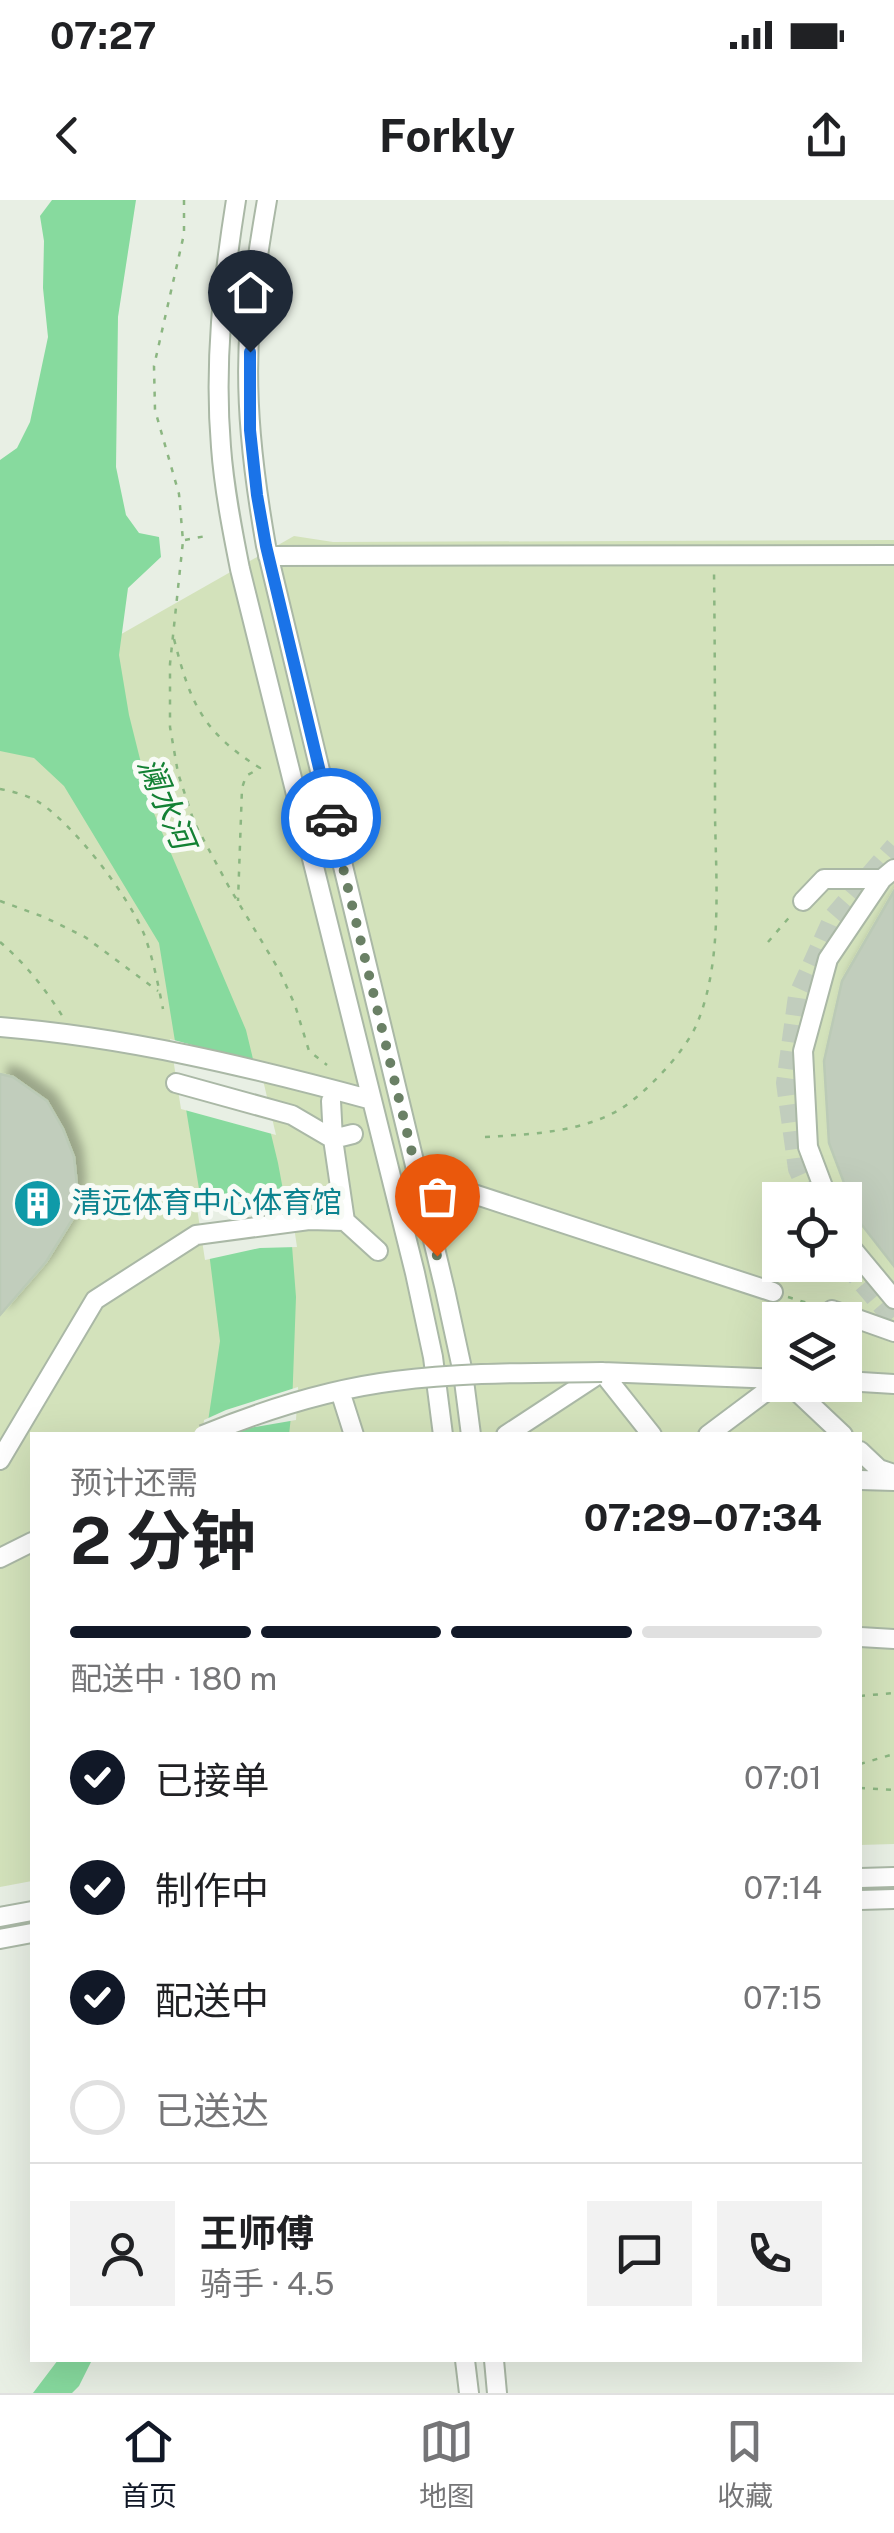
<!DOCTYPE html>
<html lang="zh">
<meta charset="utf-8">
<style>
:root{--surface:#fff;--page:#f2f2f2;--text:#202124;--muted:#757577;--line:#e0e0e0;--accent:#111827}
body{margin:0;font-family:"Public Sans","Noto Sans SC",sans-serif;background:var(--page);color:var(--text);height:100vh;display:flex;flex-direction:column;font-size:38px;white-space:nowrap}
*{box-sizing:border-box;margin:0}
p{font-size:32px;color:var(--muted)}
.icon{flex:none;width:55px;height:55px;fill:none;stroke:currentColor;stroke-width:2;stroke-linecap:round;stroke-linejoin:round}
.map{position:relative;flex:1;overflow:hidden}
.details{position:absolute;left:30px;top:1232px;width:832px;height:930px;display:flex;flex-direction:column;background:var(--surface);border-radius:0px;box-shadow:0 10px 40px #0002}
.details>*{flex:none}
.controls{position:absolute;left:762px;top:982px;display:grid;gap:20px}
.controls a{display:grid;place-items:center;width:100px;height:100px;border-radius:0px;background:var(--surface);box-shadow:0 10px 40px #0002;font-size:50px}
.pin{position:absolute;display:grid;place-items:center;width:85px;height:85px;color:#fff;margin:-102px -42px;border-radius:50% 50% 50% 0;rotate:-45deg;box-shadow:0 0 10px #0007}
.pin .icon{rotate:45deg}
.courier{position:absolute;display:grid;place-items:center;width:100px;height:100px;margin:-50px;border:8px solid #1a73e8;border-radius:50%;background:#fff;color:#222;box-shadow:0 2px 12px #0007}
.overview em{font-style:normal;font-weight:700}
.overview div{display:flex;flex-direction:column-reverse}
.overview{display:flex;align-items:center;justify-content:space-between;height:170px;padding:0 40px}
h1{font-size:65px;font-weight:700;line-height:75px}
.bar{display:grid;grid-template-columns:repeat(4,1fr);gap:15px 10px;align-content:center;height:120px;padding:0 40px}
.bar i{height:12px;border-radius:8px;background:var(--line)}
.bar .current{background:var(--accent)}
.bar p{grid-column:span 4}
.line{display:flex;align-items:center;gap:25px;padding:0 40px;border-top:2px solid var(--line)}
.line div{flex:1}
.round{display:grid;place-items:center;flex:none;width:105px;height:105px;border-radius:0px;background:var(--page)}
ol{padding:0 40px;list-style:none}
li{display:flex;align-items:center;gap:30px;height:110px}
li p{margin-inline-start:auto}
li .icon{padding:10px;border-radius:50%;background:var(--accent);color:#fff;stroke-width:4}
li:last-child{color:var(--muted)}
li i{width:55px;height:55px;border:5px solid var(--line);border-radius:50%}
.status{display:flex;justify-content:space-between;align-items:center;height:70px;padding:0 50px;background:var(--surface);direction:ltr}
.status svg{height:28px;fill:currentColor}
header{display:flex;justify-content:space-between;align-items:center;height:130px;padding:0 40px;background:var(--surface);font-size:45px;font-weight:700}
.tab-bar{display:flex;justify-content:space-around;align-items:center;height:140px;border-top:2px solid var(--line);background:var(--surface);font-size:28px;color:var(--muted)}
.tab-bar a{display:grid;justify-items:center;gap:5px}
.tab-bar .current{color:var(--accent)}
.map>svg:first-child{display:block}
.green{fill:#d3e2bb;fill-rule:evenodd}
.water{fill:#87da9e}
.pier{fill:#e8efe4}
.building{fill:#c1cdbc;stroke:#bbcab6;stroke-width:2.5;filter:url(#shadow)}
.lines{fill:none;stroke-linecap:round;stroke-linejoin:round}
.minor-tunnel{stroke:#c1cdbd;stroke-width:18;stroke-dasharray:18 9;stroke-linecap:butt}
.minor-casing{stroke:#aab8a6;stroke-width:22}
.path{stroke:#8bb681;stroke-width:2.5;stroke-dasharray:5 8;stroke-linecap:butt}
.minor{stroke:#fff;stroke-width:18}
.minor-bridge-casing{stroke:#aab8a6;stroke-width:22;stroke-linecap:butt}
.minor-bridge{stroke:#fff;stroke-width:18}
.done{stroke:#6a8065;stroke-width:10;stroke-dasharray:0 18}
.route{stroke:#1a73e8;stroke-width:12}
.labels{text-anchor:middle;stroke-width:10;stroke-linejoin:round;paint-order:stroke}
.culture-label{font-size:30px;fill:#0d838f;stroke:#f8fbf6;text-anchor:start}
.water-label{font-size:32px;font-style:italic;fill:#138134;stroke:#f8fbf6}
</style>
<div class="status"><b>07:27</b><svg viewBox="0 0 49 12"><path d="M0 12V9h3v3zM5 12V6h3v6zM10 12V3h3v9zM15 12V0h3v12zM26 1h20v11H26zM47 4h2v5h-2z"/></svg></div>
<header><svg class="icon" aria-label="back" viewBox="0 0 24 24"><path d="M15 5l-7 7 7 7"/></svg>Forkly<svg class="icon" aria-label="share" viewBox="0 0 24 24"><path d="M12 15V3M7 8l5-5 5 5M5 13v7h14v-7"/></svg></header>
<div class="map">
<svg width="894" height="2193" viewBox="0 0 894 2193">
<defs>
<filter id="shadow"><feDropShadow dx="8" dy="-8" stdDeviation="5" flood-color="#0004"/></filter>
</defs>
<rect width="100%" height="100%" fill="#e8efe4"/>
<path class="green" d="M294,336L333,342L894,340V1644L860,1645V1235H32V1681L0,1687V503ZM780,1000H845V1065H780ZM780,1120H845V1185H780Z"/>
<path class="water" d="M52,0H136L118,117L116,267L126,315L139,333L159,337L161,357L128,388L119,455L129,515L153,611L246,830L278,963L291,1033L296,1097L292,1207L289,1235H206L220,1141L208,1044L159,743L64,586L34,558L0,551V260L17,248L30,222L48,137L43,88L44,41L40,16Z
M58,2160H92L79,2186L72,2193H33Z"/>
<path class="pier" d="M170,839L259,863L276,935L181,909Z
M289,993L297,1047L260,1048L205,1060L197,1008Z
M298,1187L296,1220L249,1228L226,1235L203,1230L204,1220L226,1210Z"/>
<path class="building" d="M894,691V1066L858,1020L829,943L824,861L842,781Z
M0,874L13,877L47,901L63,929L74,957L77,986L72,1020L46,1062L0,1115Z"/>
<g class="lines">
<path class="minor-tunnel" d="M811,1000L797,969L785,883L797,796L833,716L894,646
M845,1064L894,1121"/>
<defs>
<path id="minor" d="M236,0C223,81 214,164 221,247C224,288 232,329 240,369L415,1073L433,1157L443,1235
M267,0C260,41 253,81 250,123C244,197 253,272 266,346L445,1090L463,1173L471,1235
M268,356L894,355
M803,701L824,679H882
M0,827C126,837 250,867 372,900
M176,883L292,915L333,939L353,934
M331,901L333,939L345,1021L378,1051
M443,984L773,1092
M828,1000L808,947L803,851L828,759L882,679L894,669
M845,1040L894,1099
M832,1110L894,1132
M602,1172L652,1235
M845,1181L894,1184
M790,1185L843,1235
M506,1235L602,1172L780,1179
M708,1235L780,1181
M860,1251L879,1269L894,1274
M0,1260L95,1100L196,1035L309,1020L345,1021
M860,1280L894,1281
M0,1358L32,1342
M860,1437L894,1439
M860,1678L894,1677
M860,1700L894,1699
M0,1717L32,1711
M0,1739L32,1733
M465,2160L469,2193
M494,2160L497,2193"/>
</defs>
<use href="#minor" class="minor-casing"/>
<path class="path" d="M184,0V34L154,166L155,210L179,294L183,341L170,464V527L178,573L194,622L229,687L279,770L295,805L309,851L327,865
M185,340L206,336
M174,439C190,502 202,532 260,568L246,576L242,588L238,701
M0,589C12,591 26,595 37,601C73,623 128,695 144,734C153,758 158,784 163,809
M0,701L44,717L85,737L158,791
M0,742C25,763 46,790 63,817
M768,742L793,713
M485,937C531,934 578,933 619,910C645,894 683,854 696,826C723,764 716,682 715,615C715,534 715,452 714,371
M788,1097L814,1105
M860,1496L894,1493
M860,1564L894,1554
M860,1588L894,1590"/>
<use href="#minor" class="minor"/>
<defs>
<path id="minor-bridge" d="M340,1191L354,1235
M203,1235C264,1210 330,1189 395,1181C464,1172 533,1173 602,1172"/>
</defs>
<use href="#minor-bridge" class="minor-bridge-casing"/>
<use href="#minor-bridge" class="minor-bridge"/>
</g>
<g class="lines">
<path class="done" d="M331,618L437,1056"/>
<path class="route" d="M250,152V230L257,295L266,346L331,618"/>
</g>
<defs>
<symbol id="building-disc" viewBox="-11 -11 22 22"><circle r="9.5" fill="#0f9aa8" stroke="#f8fbf6"/><path d="M-4-6H4V6H1V3H-1V6H-4ZM-2.5-4.3h1.7v1.8h-1.7ZM.8-4.3h1.7v1.8H.8ZM-2.5-1h1.7V.8h-1.7ZM.8-1h1.7V.8H.8Z" fill="#fff"/></symbol>
</defs>
<g fill-rule="evenodd">
<use href="#building-disc" x="10" y="976" width="55" height="55"/>
</g>
<g class="labels">
<g class="culture-label">
<text x="72" y="1013">清远体育中心体育馆</text>
</g>
<g class="water-label">
<text transform="translate(166 603) rotate(67)" y="11">澜水河</text>
</g>
</g>
</svg>
<div class="controls">
<a><svg class="icon" aria-label="locate" viewBox="0 0 24 24"><circle cx="12" cy="12" r="6"/><path d="M12 2v4M12 18v4M2 12h4M18 12h4"/></svg></a>
<a><svg class="icon" aria-label="layers" viewBox="0 0 24 24"><path d="M12 4l9 5-9 5-9-5zM3 14l9 5 9-5"/></svg></a>
</div>
<div class="pin" style="left:437px;top:1056px;background:#ea580c"><svg class="icon" aria-label="bag" viewBox="0 0 24 24"><path d="M5 8h14l-1 12H6zM9 8a3 3 0 0 1 6 0"/></svg></div>
<div class="pin" style="left:250px;top:152px;background:#1f2937"><svg class="icon" aria-label="home" viewBox="0 0 24 24"><path d="M3 11l9-7 9 7M6 9v11h12V9"/></svg></div>
<div class="courier" style="left:331px;top:618px"><svg class="icon" aria-label="car" viewBox="0 0 24 24"><path d="M5 17H2v-5l4-1 3-4h7l3 4 3 1v5h-3M9 17h6M6 11h13"/><circle cx="7" cy="17" r="2"/><circle cx="17" cy="17" r="2"/></svg></div>
<section class="details">
<div class="overview"><div><h1>2 分钟</h1><p>预计还需</p></div><em>07:29–07:34</em></div>
<div class="bar"><i class="current"></i><i class="current"></i><i class="current"></i><i></i><p>配送中 · 180 m</p></div>
<ol>
<li><svg class="icon" aria-label="check" viewBox="0 0 24 24"><path d="M5 12l5 5 9-10"/></svg>已接单<p>07:01</p></li>
<li><svg class="icon" aria-label="check" viewBox="0 0 24 24"><path d="M5 12l5 5 9-10"/></svg>制作中<p>07:14</p></li>
<li><svg class="icon" aria-label="check" viewBox="0 0 24 24"><path d="M5 12l5 5 9-10"/></svg>配送中<p>07:15</p></li>
<li><i></i>已送达</li>
</ol>
<div class="line" style="height:180px"><a class="round"><svg class="icon" aria-label="person" viewBox="0 0 24 24"><circle cx="12" cy="8" r="4"/><path d="M4 21q1-7 8-7t8 7"/></svg></a><div><b>王师傅</b><p>骑手 · 4.5</p></div><a class="round"><svg class="icon" aria-label="chat" viewBox="0 0 24 24"><path d="M4 5h16v11H9l-5 4z"/></svg></a><a class="round"><svg class="icon" aria-label="phone" viewBox="0 0 24 24"><path d="M5 4h4l2 5-3 2q2 4 5 5l2-3 5 2v4C11 20 4 13 5 4z"/></svg></a></div>
</section>
</div>
<nav class="tab-bar">
<a class="current"><svg class="icon" aria-label="home" viewBox="0 0 24 24"><path d="M3 11l9-7 9 7M6 9v11h12V9"/></svg>首页</a>
<a><svg class="icon" aria-label="map" viewBox="0 0 24 24"><path d="M3 6l6-2 6 2 6-2v14l-6 2-6-2-6 2zM9 4v14M15 6v14"/></svg>地图</a>
<a><svg class="icon" aria-label="saved" viewBox="0 0 24 24"><path d="M7 4h10v16l-5-4-5 4z"/></svg>收藏</a>
</nav>
